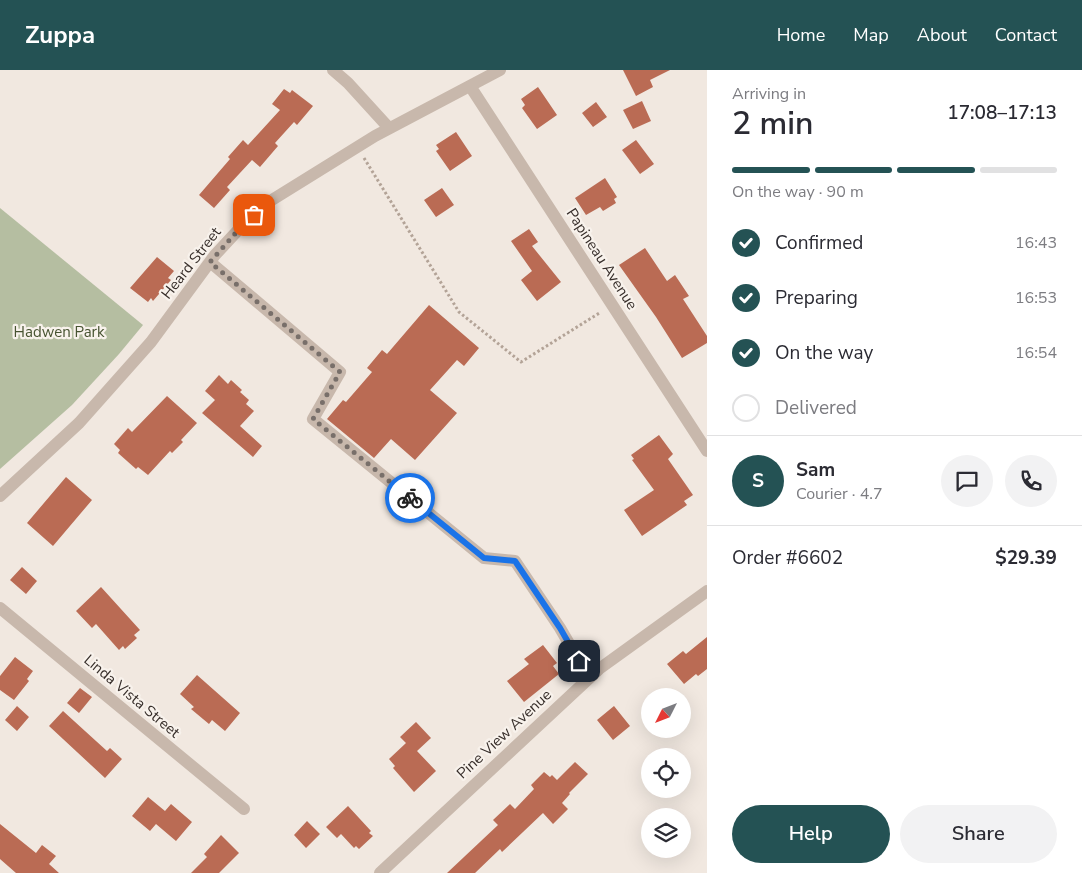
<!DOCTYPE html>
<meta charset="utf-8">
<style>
:root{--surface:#fff;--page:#f2f2f3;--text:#2b2b33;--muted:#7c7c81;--line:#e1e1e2;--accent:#245254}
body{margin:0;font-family:"Nunito Sans",sans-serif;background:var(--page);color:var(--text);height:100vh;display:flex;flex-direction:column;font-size:19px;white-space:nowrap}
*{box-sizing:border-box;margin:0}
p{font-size:16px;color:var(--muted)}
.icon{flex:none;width:28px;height:28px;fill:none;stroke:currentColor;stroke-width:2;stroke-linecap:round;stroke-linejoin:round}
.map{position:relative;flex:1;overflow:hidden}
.side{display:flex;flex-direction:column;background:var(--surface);width:375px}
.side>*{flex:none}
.needle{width:32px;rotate:228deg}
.fabs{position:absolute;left:641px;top:618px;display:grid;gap:10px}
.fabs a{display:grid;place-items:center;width:50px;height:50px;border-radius:50%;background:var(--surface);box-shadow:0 5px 20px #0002;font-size:25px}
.pin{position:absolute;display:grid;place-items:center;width:42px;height:42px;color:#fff;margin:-21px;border-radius:10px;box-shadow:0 2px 8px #0006}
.courier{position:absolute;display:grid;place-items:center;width:50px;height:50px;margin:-25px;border:4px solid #1a73e8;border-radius:50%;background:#fff;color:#222;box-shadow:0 1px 6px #0007}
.headline em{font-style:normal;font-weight:600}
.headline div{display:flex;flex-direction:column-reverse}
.headline{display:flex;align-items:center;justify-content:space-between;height:85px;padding:0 25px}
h1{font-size:32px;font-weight:600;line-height:38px}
.bar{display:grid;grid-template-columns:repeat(4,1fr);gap:8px 5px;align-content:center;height:60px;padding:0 25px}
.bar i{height:6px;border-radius:4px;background:var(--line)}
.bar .active{background:var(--accent)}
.bar p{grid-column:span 4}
.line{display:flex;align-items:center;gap:12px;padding:0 25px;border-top:1px solid var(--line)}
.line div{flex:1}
.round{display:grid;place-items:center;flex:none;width:52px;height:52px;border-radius:26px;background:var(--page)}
ol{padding:0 25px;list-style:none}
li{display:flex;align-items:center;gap:15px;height:55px}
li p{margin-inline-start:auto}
li .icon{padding:5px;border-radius:50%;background:var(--accent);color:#fff;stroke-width:4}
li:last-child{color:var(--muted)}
li i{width:28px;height:28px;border:2px solid var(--line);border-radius:50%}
.cta{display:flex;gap:10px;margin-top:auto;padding:10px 25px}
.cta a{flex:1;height:58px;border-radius:30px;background:var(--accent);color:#fff;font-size:20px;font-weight:600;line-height:58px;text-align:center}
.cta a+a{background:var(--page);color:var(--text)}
header{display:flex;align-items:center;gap:30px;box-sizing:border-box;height:70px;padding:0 25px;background:var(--accent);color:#fff}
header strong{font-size:24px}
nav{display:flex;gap:28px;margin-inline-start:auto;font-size:18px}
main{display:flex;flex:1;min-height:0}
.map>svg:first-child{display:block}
.green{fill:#b5bea1}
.building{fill:#ba6b54}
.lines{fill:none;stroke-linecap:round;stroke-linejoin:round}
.path{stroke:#b3a397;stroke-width:3;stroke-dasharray:2.5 2.5;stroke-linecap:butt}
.minor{stroke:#c8b8ac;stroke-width:12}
.done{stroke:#786f6a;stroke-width:5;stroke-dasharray:0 9}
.route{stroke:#1a73e8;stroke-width:6}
.labels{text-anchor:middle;stroke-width:4.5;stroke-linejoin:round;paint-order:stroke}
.street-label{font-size:15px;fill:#372e2a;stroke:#f8f2ec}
.park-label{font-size:15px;fill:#475331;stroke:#f8f2ec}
</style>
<header>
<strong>Zuppa</strong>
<nav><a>Home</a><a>Map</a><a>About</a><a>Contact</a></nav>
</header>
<main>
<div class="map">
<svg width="707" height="803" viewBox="0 0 707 803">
<rect width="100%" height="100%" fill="#f1e8e0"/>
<path class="green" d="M0,138L143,255L119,284L72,335L0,399Z"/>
<path class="building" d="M623,0H670L650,10L653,17L636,26Z
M538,17L557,45L537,59L522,38L525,35L521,29Z
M284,19L290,23L292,20L313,36L297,55L294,52L275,73L278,76L260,97L252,90L227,117L230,120L214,138L199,125L230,89L228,87L243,70L248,75L280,40L272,34Z
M642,31L651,51L633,59L623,40Z
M596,32L607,47L593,57L582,43Z
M456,62L472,86L450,101L436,81L439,79L436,75Z
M636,70L654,94L640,104L622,80Z
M605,108L617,127L614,129L616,133L603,141L600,137L586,145L575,128Z
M442,118L454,135L436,147L424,130Z
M529,159L538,172L532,176L561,212L537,231L521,210L532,201L511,171Z
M645,178L667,211L675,205L689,226L683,229L707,266V273L682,288L656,247L619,195Z
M157,187L174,201L168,208L171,210L153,231L151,228L148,232L130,218Z
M429,235L479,278L464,296L457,290L430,320L457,343L415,390L391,369L374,388L327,349L343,330L346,332L372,302L367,298L382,280L387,284Z
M219,305L228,314L231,310L242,320L240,322L249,330L246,334L254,341L240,356L262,376L253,387L202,343L215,330L205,321Z
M167,326L197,353L181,370L183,372L172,383L170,381L148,405L138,397L136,399L118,383L120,380L114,374L128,358L132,362Z
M659,365L673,384L668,389L693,425L684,431L687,435L642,466L624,440L654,420L632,390L634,389L631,385Z
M66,407L92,430L53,476L27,453Z
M22,497L37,511L26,524L10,510Z
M101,517L140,560L134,565L137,568L125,579L123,576L119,580L96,554L92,558L76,541Z
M707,567V599L698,606L696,604L684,614L667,594L683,581L686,584Z
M543,575L557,593L553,596L559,604L524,632L507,611L529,594L524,589Z
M15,587L33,601L27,609L29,611L14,630L0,620V606Z
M197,605L240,643L225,661L212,650L209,654L191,639L194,637L180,624Z
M80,618L92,627L79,643L67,633Z
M17,636L29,647L17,661L5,650Z
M614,636L630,656L613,670L597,650Z
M63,641L107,681L110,678L122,689L105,708L49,656Z
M416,652L431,668L417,681L436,701L414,722L393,698L395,696L389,689L406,673L400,667Z
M575,692L588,704L569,723L570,724L562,733L568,739L553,754L543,743L502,782L500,779L475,803H447L498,755L493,750L510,734L515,739L534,719L531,715L544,702L550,707L552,705L557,710Z
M148,727L165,741L171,734L192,752L176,771L156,754L150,761L132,746Z
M348,736L371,761L369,763L373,766L359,779L356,776L354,778L341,764L337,768L326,757Z
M307,751L320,764L306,778L294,765Z
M0,754L36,783L42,775L56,786L49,794L59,803H16L0,789Z
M221,765L239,783L219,803H191L207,787L204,784Z"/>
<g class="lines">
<path class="path" d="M364,88L459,242L521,292L601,242"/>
<path class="minor" d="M333,0L348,13L389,58
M470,16L707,381
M210,192L340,302L313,349L484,488L515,491L560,558L589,608
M0,426L79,353L151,272L215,185L240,158L267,133L375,66L500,0
M0,538L244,739
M380,803L599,599L707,521"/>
</g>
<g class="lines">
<path class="done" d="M254,145L240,158L210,192L340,302L313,349L410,428"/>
<path class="route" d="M410,428L484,488L515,491L560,558L579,591"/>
</g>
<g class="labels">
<g class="street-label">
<text transform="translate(602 189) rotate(57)" y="5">Papineau Avenue</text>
<text transform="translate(191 193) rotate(-52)" y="5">Heard Street</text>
<text transform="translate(132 626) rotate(40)" y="5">Linda Vista Street</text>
<text transform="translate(504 664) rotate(-43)" y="5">Pine View Avenue</text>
</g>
<g class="park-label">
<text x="59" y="267">Hadwen Park</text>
</g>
</g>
</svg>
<div class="fabs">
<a><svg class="needle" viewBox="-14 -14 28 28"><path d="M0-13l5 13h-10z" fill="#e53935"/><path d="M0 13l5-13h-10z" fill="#7c7c81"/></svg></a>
<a><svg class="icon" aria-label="locate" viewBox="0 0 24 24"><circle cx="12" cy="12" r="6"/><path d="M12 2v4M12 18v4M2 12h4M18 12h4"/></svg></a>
<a><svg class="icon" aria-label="layers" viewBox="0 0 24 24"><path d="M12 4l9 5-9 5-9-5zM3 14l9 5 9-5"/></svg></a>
</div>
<div class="pin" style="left:254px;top:145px;background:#ea580c"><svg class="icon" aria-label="bag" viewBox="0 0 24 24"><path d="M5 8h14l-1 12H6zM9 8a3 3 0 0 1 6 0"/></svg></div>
<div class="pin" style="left:579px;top:591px;background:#1f2937"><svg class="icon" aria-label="home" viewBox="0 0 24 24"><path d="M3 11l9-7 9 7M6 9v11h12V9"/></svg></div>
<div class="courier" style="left:410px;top:428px"><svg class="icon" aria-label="bike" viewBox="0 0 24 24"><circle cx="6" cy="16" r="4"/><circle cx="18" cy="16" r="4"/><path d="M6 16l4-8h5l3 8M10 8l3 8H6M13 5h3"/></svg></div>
</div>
<section class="side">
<div class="headline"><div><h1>2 min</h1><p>Arriving in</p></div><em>17:08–17:13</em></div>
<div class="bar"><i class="active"></i><i class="active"></i><i class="active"></i><i></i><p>On the way · 90 m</p></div>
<ol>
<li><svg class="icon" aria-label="check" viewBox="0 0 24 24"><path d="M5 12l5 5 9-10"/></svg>Confirmed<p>16:43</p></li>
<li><svg class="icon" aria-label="check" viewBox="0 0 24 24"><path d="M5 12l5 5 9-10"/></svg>Preparing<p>16:53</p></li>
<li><svg class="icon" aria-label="check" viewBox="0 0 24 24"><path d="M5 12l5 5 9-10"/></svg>On the way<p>16:54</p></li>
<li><i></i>Delivered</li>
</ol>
<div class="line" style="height:90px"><b class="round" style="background:var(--accent);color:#fff">S</b><div><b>Sam</b><p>Courier · 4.7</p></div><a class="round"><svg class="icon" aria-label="chat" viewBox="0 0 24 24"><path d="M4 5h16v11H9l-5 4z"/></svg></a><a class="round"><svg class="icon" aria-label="phone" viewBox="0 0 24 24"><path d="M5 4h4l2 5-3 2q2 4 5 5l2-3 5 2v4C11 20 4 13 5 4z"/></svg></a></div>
<div class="line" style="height:65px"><div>Order #6602</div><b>$29.39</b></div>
<div class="cta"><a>Help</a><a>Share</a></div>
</section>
</main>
